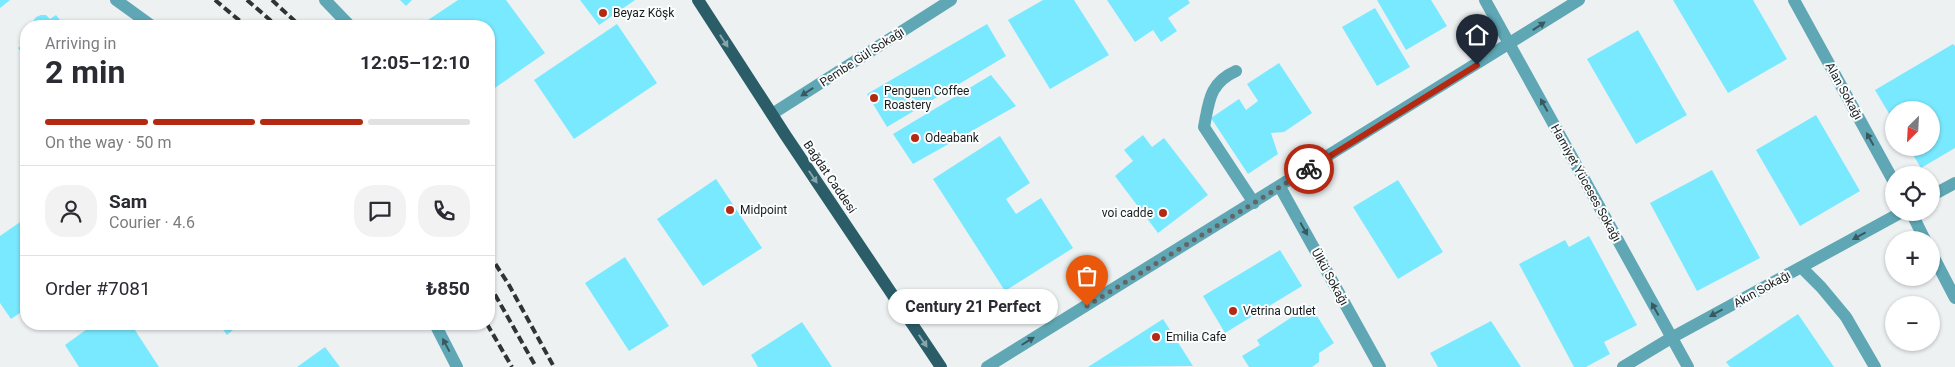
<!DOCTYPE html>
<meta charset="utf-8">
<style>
:root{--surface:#fff;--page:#f2f2f3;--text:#2b2b33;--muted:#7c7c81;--line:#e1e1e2;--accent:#b52913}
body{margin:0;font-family:Roboto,sans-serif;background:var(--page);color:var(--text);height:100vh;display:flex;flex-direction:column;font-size:19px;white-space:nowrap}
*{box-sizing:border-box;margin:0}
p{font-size:16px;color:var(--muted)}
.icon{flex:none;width:28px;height:28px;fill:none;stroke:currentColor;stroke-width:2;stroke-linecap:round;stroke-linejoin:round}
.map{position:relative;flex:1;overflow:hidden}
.sheet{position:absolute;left:20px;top:20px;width:475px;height:310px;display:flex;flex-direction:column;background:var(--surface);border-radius:20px;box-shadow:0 1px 4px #0004}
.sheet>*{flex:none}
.needle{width:32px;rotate:204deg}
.fabs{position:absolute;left:1885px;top:101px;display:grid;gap:10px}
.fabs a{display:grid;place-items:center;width:55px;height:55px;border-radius:50%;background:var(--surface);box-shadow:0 1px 4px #0004;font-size:25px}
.pin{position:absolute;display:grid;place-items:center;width:42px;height:42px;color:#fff;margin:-51px -21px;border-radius:50% 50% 50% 0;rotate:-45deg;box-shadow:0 0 5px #0007}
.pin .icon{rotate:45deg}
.courier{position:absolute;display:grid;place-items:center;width:50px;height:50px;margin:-25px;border:4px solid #b52913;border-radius:50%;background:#fff;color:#222;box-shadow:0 1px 6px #0007}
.bubble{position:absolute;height:35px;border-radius:18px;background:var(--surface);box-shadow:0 1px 4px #0004;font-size:16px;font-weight:700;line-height:35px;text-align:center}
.overview em{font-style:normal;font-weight:700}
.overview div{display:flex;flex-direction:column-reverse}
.overview{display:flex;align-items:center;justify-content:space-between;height:85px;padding:0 25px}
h1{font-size:32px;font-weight:700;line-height:38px}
.bar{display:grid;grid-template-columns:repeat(4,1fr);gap:8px 5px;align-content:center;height:60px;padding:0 25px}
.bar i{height:6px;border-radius:4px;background:var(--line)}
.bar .active{background:var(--accent)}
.bar p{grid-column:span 4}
.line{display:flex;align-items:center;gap:12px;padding:0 25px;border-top:1px solid var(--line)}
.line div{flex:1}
.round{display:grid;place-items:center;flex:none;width:52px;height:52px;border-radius:20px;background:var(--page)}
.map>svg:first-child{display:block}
.building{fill:#79e9ff}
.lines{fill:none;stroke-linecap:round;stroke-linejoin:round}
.minor{stroke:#5fa7b5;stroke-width:12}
.major{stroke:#2a5d67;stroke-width:12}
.rail{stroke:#323334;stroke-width:4;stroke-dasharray:8 4;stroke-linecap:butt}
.oneway{fill:#385960}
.oneway2{fill:#88a5ab}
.done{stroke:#636566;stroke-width:5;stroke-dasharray:0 9}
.route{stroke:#b52913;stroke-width:6}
.poi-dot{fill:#b52913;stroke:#fbfeff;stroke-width:2}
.labels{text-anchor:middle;stroke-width:4;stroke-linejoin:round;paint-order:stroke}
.poi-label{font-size:12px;fill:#191a1b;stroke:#fbfeff;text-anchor:start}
.street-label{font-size:12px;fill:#191a1b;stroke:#fbfeff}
</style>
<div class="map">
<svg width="1955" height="367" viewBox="0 0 1955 367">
<rect width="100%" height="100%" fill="#edf1f2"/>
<path class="building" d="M0,0H10L0,8Z
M400,0H412L406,6Z
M458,0H506L545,53L489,92V26H419Z
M580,0H635L599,25Z
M1043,0H1074L1109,55L1050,89L1008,20Z
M1107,0H1188L1190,3L1168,18L1177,31L1161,42L1153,30L1135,42Z
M1377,0H1431L1447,26L1406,50Z
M1673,0H1753L1787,59L1728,93Z
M1375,8L1410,67L1377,86L1342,27Z
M41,15H46L50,19L56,15L65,26H30L36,17Z
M617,24L657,83L574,139L534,80Z
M987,24L1006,56L887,127L867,94Z
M1638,30L1687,115L1636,144L1587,59Z
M26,42V79L21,64L24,55L18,48Z
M1953,44L1955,46V148L1921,168L1909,148H1931V110H1894V122L1875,90Z
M1279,63L1312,113L1284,132L1271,133L1278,154L1248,174L1211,118L1239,99L1246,110L1258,101L1247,84Z
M991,75L1016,106L913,164L893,134Z
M1816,115L1860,191L1800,226L1756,150Z
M1143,135L1152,147L1164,138L1208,195L1158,233L1115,176L1133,161L1124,150Z
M1000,136L1030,183L1006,199L1016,214L1041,198L1073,248L1005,291L933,179Z
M1712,170L1760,258L1697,291L1650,203Z
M716,179L762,248L703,286L657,219Z
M1398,180L1443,252L1398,279L1353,207Z
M26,218V309L11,319L0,303V236Z
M1589,236L1637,325L1604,342L1610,354L1586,367H1574L1519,264L1565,240L1569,247Z
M1280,250L1302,286L1225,333L1203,296Z
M625,257L669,326L629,351L585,283Z
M1310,305L1334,343L1319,353V362L1312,367H1249L1242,356L1260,345L1257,340Z
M1798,314L1834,367H1730L1726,362Z
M1163,319L1193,366L1088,367Z
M1491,321L1521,367H1438L1430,353Z
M802,322L832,367H758L751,355Z
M94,324H131L159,367H79L65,345Z
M219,324H240L227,335Z
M325,347L340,367H297Z"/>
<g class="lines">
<path class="minor" d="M116,0L152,26
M325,0L350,26
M1485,0L1688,367
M1794,0L1894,182
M1236,71C1209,83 1209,102 1204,127L1254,203
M772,114L951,0
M1280,187L1380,367
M1931,196L1955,183
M1911,212L1925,240
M1931,252L1955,298
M1801,267L1821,287L1846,317L1875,367
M435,324L457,367
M987,367L1579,0
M1623,367L1671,338L1902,212"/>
<path class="major" d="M698,0L786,136L941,367"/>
<path class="rail" d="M215,0L246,26
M247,0L277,26
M272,0L300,26
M489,254L509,285L554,367
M489,284L536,367
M487,324L512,367"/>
</g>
<defs><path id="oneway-solid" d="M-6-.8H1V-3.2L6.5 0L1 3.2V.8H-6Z" transform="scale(1.25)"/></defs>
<g class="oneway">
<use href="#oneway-solid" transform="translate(1539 26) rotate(-33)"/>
<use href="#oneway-solid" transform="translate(807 92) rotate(147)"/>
<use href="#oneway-solid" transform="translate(1544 105) rotate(-119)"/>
<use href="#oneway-solid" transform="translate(1870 139) rotate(-119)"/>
<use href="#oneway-solid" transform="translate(1304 229) rotate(61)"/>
<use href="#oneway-solid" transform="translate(1859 236) rotate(151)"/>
<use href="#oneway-solid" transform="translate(1655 309) rotate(-119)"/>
<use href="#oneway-solid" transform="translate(1716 313) rotate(151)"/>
<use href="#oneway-solid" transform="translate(1028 341) rotate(-32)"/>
<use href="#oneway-solid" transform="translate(446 345) rotate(-118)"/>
</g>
<g class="oneway2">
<use href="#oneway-solid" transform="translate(724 41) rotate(57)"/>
<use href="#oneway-solid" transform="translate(813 177) rotate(56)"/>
<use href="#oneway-solid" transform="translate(923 341) rotate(56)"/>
</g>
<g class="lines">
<path class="done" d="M1087,306L1309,169"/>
<path class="route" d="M1309,169L1477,65"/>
</g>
<g class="poi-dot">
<circle cx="603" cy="13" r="5"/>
<circle cx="874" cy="98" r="5"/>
<circle cx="915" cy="138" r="5"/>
<circle cx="730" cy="210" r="5"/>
<circle cx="1163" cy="213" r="5"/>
<circle cx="1233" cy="311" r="5"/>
<circle cx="1156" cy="337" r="5"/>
</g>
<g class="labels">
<g class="poi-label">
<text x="613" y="17">Beyaz Köşk</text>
<text x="884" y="95">Penguen Coffee<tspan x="884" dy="14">Roastery</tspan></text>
<text x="925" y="142">Odeabank</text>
<text x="740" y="214">Midpoint</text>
<text x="1153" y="217" text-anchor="end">voi cadde</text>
<text x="1243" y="315">Vetrina Outlet</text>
<text x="1166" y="341">Emilia Cafe</text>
</g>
<g class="street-label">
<text transform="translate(862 57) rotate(-33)" y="4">Pembe Gül Sokağı</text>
<text transform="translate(1844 91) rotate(61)" y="4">Alan Sokağı</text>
<text transform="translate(830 177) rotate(56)" y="4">Bağdat Caddesi</text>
<text transform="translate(1586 183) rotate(61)" y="4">Hamiyet Yüceses Sokağı</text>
<text transform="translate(1330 277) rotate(61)" y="4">Ülkü Sokağı</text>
<text transform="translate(1762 289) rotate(-29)" y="4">Akın Sokağı</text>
</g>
</g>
</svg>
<div class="fabs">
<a><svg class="needle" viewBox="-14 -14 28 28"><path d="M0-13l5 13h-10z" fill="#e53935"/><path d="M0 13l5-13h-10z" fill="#7c7c81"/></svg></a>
<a><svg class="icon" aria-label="locate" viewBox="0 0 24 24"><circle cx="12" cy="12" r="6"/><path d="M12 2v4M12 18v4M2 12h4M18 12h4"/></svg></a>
<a>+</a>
<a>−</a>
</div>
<div class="pin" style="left:1087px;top:306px;background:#ea580c"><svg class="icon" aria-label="bag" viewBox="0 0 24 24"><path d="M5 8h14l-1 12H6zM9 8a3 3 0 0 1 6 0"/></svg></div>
<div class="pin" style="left:1477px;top:65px;background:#1f2937"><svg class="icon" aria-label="home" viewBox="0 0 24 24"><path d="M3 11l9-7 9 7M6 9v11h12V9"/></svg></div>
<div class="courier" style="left:1309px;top:169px"><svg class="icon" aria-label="bike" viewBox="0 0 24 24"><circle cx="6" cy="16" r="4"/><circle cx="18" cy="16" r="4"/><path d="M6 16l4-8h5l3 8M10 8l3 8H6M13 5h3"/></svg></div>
<div class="bubble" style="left:888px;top:289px;width:170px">Century 21 Perfect</div>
<section class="sheet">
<div class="overview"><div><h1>2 min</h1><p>Arriving in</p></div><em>12:05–12:10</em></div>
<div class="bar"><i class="active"></i><i class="active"></i><i class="active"></i><i></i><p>On the way · 50 m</p></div>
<div class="line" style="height:90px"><a class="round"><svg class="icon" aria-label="person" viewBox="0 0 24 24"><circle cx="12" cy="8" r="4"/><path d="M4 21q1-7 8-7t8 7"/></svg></a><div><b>Sam</b><p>Courier · 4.6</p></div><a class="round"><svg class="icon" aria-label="chat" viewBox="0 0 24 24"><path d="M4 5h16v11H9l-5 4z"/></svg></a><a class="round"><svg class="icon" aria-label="phone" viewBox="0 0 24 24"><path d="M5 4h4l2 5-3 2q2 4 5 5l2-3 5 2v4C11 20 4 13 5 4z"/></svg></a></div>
<div class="line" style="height:65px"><div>Order #7081</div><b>₺850</b></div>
</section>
</div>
